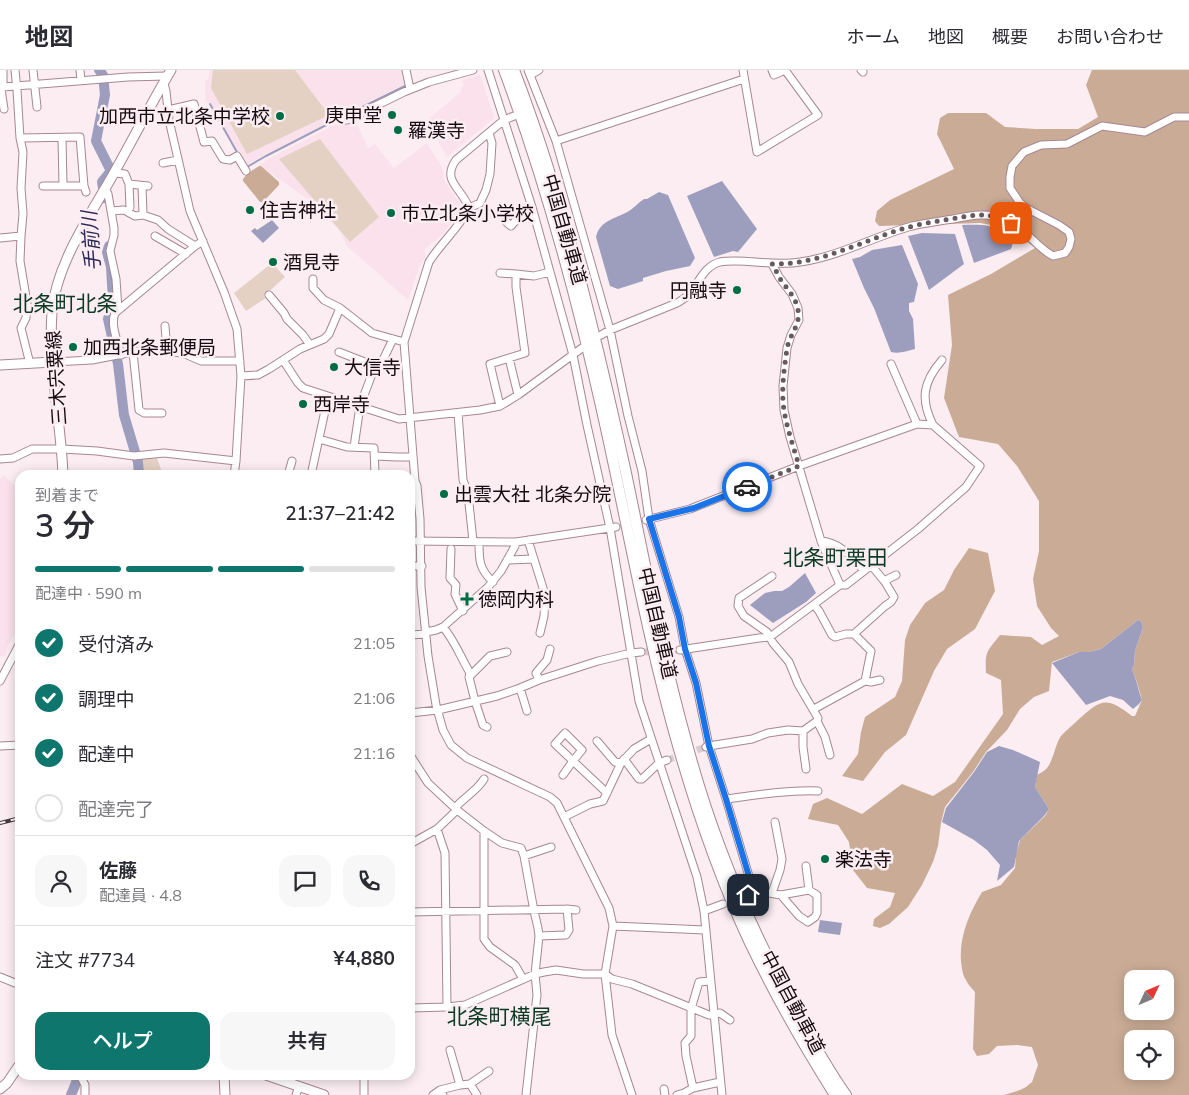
<!DOCTYPE html>
<html lang="ja">
<meta charset="utf-8">
<style>
:root{--surface:#fff;--page:#f7f7f7;--text:#2b2b33;--muted:#7c7c81;--line:#e1e1e2;--accent:#0f766e}
body{margin:0;font-family:Mulish,"Noto Sans JP",sans-serif;background:var(--page);color:var(--text);height:100vh;display:flex;flex-direction:column;font-size:19px;white-space:nowrap}
*{box-sizing:border-box;margin:0}
p{font-size:16px;color:var(--muted)}
.icon{flex:none;width:28px;height:28px;fill:none;stroke:currentColor;stroke-width:2;stroke-linecap:round;stroke-linejoin:round}
.map{position:relative;flex:1;overflow:hidden}
.side{position:absolute;left:15px;top:400px;width:400px;height:610px;display:flex;flex-direction:column;background:var(--surface);border-radius:15px;box-shadow:0 2px 12px #0003}
.side>*{flex:none}
.needle{width:32px;rotate:46deg}
.controls{position:absolute;left:1124px;top:900px;display:grid;gap:10px}
.controls a{display:grid;place-items:center;width:50px;height:50px;border-radius:10px;background:var(--surface);box-shadow:0 2px 12px #0003;font-size:25px}
.pin{position:absolute;display:grid;place-items:center;width:42px;height:42px;color:#fff;margin:-21px;border-radius:10px;box-shadow:0 2px 8px #0006}
.courier{position:absolute;display:grid;place-items:center;width:50px;height:50px;margin:-25px;border:4px solid #1a73e8;border-radius:50%;background:#fff;color:#222;box-shadow:0 1px 6px #0007}
.overview em{font-style:normal;font-weight:600}
.overview div{display:flex;flex-direction:column-reverse}
.overview{display:flex;align-items:center;justify-content:space-between;height:85px;padding:0 20px}
h1{font-size:32px;font-weight:600;line-height:38px}
.bar{display:grid;grid-template-columns:repeat(4,1fr);gap:8px 5px;align-content:center;height:60px;padding:0 20px}
.bar i{height:6px;border-radius:4px;background:var(--line)}
.bar .active{background:var(--accent)}
.bar p{grid-column:span 4}
.line{display:flex;align-items:center;gap:12px;padding:0 20px;border-top:1px solid var(--line)}
.line div{flex:1}
.round{display:grid;place-items:center;flex:none;width:52px;height:52px;border-radius:15px;background:var(--page)}
ol{padding:0 20px;list-style:none}
li{display:flex;align-items:center;gap:15px;height:55px}
li p{margin-inline-start:auto}
li .icon{padding:5px;border-radius:50%;background:var(--accent);color:#fff;stroke-width:4}
li:last-child{color:var(--muted)}
li i{width:28px;height:28px;border:2px solid var(--line);border-radius:50%}
.cta{display:flex;gap:10px;margin-top:auto;padding:10px 20px}
.cta a{flex:1;height:58px;border-radius:15px;background:var(--accent);color:#fff;font-size:20px;font-weight:600;line-height:58px;text-align:center}
.cta a+a{background:var(--page);color:var(--text)}
header{display:flex;align-items:center;gap:30px;box-sizing:border-box;height:70px;padding:0 25px;background:var(--surface);border-bottom:1px solid var(--line)}
header strong{font-size:24px}
nav{display:flex;gap:28px;margin-inline-start:auto;font-size:18px}
.map>svg:first-child{display:block}
.built{fill:#fbe1eb}
.green{fill:#e4d1c3}
.forest{fill:#caac96;fill-rule:evenodd}
.water{fill:#9d9ebe}
.lines{fill:none;stroke-linecap:round;stroke-linejoin:round}
.stream{stroke:#9d9ebe;stroke-width:2}
.river{stroke:#9d9ebe;stroke-width:10}
.minor-tunnel{stroke:#d9cbd0;stroke-width:7;stroke-dasharray:7 3.5;stroke-linecap:butt}
.minor-casing{stroke:#a78794;stroke-width:9}
.major-casing{stroke:#a78794;stroke-width:11}
.highway-casing{stroke:#a78794;stroke-width:12}
.minor{stroke:#fff;stroke-width:7}
.major{stroke:#fff;stroke-width:9}
.highway{stroke:#fff;stroke-width:10}
.rail-casing{stroke:#463a3f;stroke-width:4}
.rail{stroke:#fbedf2;stroke-width:2;stroke-dasharray:5.5;stroke-linecap:butt}
.done{stroke:#665a5f;stroke-width:5;stroke-dasharray:0 9}
.route{stroke:#1a73e8;stroke-width:6}
.poi-dot{fill:#006d45;stroke:#fbedf2;stroke-width:2}
.labels{text-anchor:middle;stroke-width:5;stroke-linejoin:round;paint-order:stroke}
.poi-label{font-size:19px;fill:#160b10;stroke:#fbedf2;text-anchor:start}
.street-label{font-size:19px;fill:#160b10;stroke:#fbedf2}
.water-label{font-size:20px;font-style:italic;fill:#2c2854;stroke:#fbedf2}
.quarter-label{font-size:21px;fill:#0d3925;stroke:#fbedf2}
</style>
<header>
<strong>地図</strong>
<nav><a>ホーム</a><a>地図</a><a>概要</a><a>お問い合わせ</a></nav>
</header>
<div class="map">
<svg width="1189" height="1025" viewBox="0 0 1189 1025">
<rect width="100%" height="100%" fill="#fbedf2"/>
<path class="built" d="M210,0H404L407,13L268,83L249,95H245L210,33L206,32L205,21V12L209,7Z
M480,5L494,47L492,50L448,86H446L427,50L461,22V17L464,16L462,10Z
M355,50L368,78L375,74L394,98L427,73L443,99L444,109L446,113L460,133L461,139L456,147L443,164L433,172L424,180L426,186L420,195L408,230L347,176L341,163L316,135L259,95L268,89L340,52L343,55Z
M4,405L20,420V555L7,577L5,586H0V409Z"/>
<path class="green" d="M213,0H295L329,45L247,84L211,18Z
M320,69L379,147L350,172L279,89Z
M272,193L285,207L264,226L266,228L246,241L234,223Z
M157,388L163,405H143L142,389Z"/>
<path class="forest" d="M1092,0H1189V1025H1004L1020,1020L1026,1017L1032,1012L1038,995L1032,977L1017,975L997,976L989,984L977,986L973,979L975,922C972,918 968,915 966,910C962,904 962,898 961,891C959,866 970,842 982,822L1001,815L1015,798L1016,785L1020,770L1045,746L1049,739L1035,717L1037,705C1040,703 1045,701 1047,698C1053,691 1055,675 1061,666C1066,660 1073,655 1078,650C1101,629 1106,626 1132,646H1135L1142,630C1139,620 1137,610 1132,600L1134,595L1135,581L1143,557L1141,551L1138,550L1101,579L1089,582H1079L1052,592L1049,621L1034,627L1020,639L1007,660L986,682L973,702L945,737L941,753L938,776L933,792L922,815L908,837L889,854L880,858L873,856L874,849L890,837L895,823L867,818L853,800L849,772L838,755L808,749L813,734L827,728L862,744L902,714L933,726L955,712L1003,644L1001,610L986,603C985,581 986,583 1000,565L1031,567L1042,575L1059,566L1051,558L1037,536L1033,509L1039,481V431L1017,396L998,374L959,367L944,328L952,275L948,225L991,204L1035,178L1010,158L980,153L879,156L875,151L877,141L890,130L954,99L937,64L940,48L948,43H986L1005,57L1036,59H1078L1098,47L1086,15ZM1132,909H1165V941H1132ZM1132,969H1165V1001H1132Z
M259,96H261L279,112V115L263,132H260L243,111V109L248,103Z
M969,478L988,483L995,521L975,559L947,579L934,601L906,665L885,682L863,711L842,706L858,684L861,662L865,647L895,627L902,611L905,570L910,555L925,533L944,520L954,500Z"/>
<path class="water" d="M722,111L757,159L738,182L733,181L714,187L687,126Z
M659,122L668,125L695,188L690,196L666,201L643,208V211L618,219L610,216L596,167C600,150 615,149 629,141C634,138 639,132 644,129H647Z
M272,150L279,158L263,173L251,161L255,158L257,160Z
M962,155C974,155 989,153 999,161C1004,164 1008,169 1013,172L1011,179L974,193Z
M922,163L955,164L964,194L929,220L908,166Z
M902,175L918,214L914,232L909,233V241L913,249L915,279C906,281 900,284 891,282L874,238L864,218L852,189L860,187L872,180Z
M805,503L816,523L806,532L773,553L750,535L765,523L774,521H782L789,517Z
M1138,550L1141,551L1143,557L1135,581L1134,595L1132,600C1137,610 1138,620 1142,630L1139,634L1133,639L1123,630L1110,626L1086,635L1052,593L1079,582H1089L1101,579Z
M999,676L1013,680L1040,692L1035,717L1049,739L1044,746L1019,771L1014,797L997,811L1000,795L987,780L974,770L942,752L946,738L974,702L987,682Z
M820,850L842,853L840,865L818,862Z"/>
<g class="lines">
<path class="stream" d="M210,34L238,84
M342,47L407,15
M247,97L266,86L338,49"/>
<path class="river" d="M99,0L103,5L105,25L96,71L111,101L102,112L105,128
M109,176L107,182L111,197L113,232L108,249L118,294L124,345L138,392L139,405
M71,1025L76,1013L77,1005"/>
<path class="minor-tunnel" d="M641,582L680,580
M667,690L706,677"/>
<defs>
<path id="minor" d="M15,0L17,20L20,68L23,82L21,118L23,144L21,166L20,191L27,233L26,248L21,258L30,294
M33,0L37,37
M80,0L81,10
M406,0L410,19
M488,0L532,137L573,285L587,355L610,458L639,631L697,807L704,841L722,1025
M528,0L556,71L610,260L628,346L642,401L649,449L679,547L685,579L696,613L709,676L726,729L751,813L756,824
M743,0L757,82L818,45L785,0L774,5L772,0
M861,0L863,2
M534,3L539,0
M164,13L166,21L169,50L190,141L224,222L237,259L241,306L236,391L234,405
M3,17V0
M0,19L3,17L128,7L167,6
M1,19L4,39
M168,40L194,34L204,72L212,71L223,89L230,90L237,86L246,101
M514,46L504,50L456,90C441,111 462,118 469,138C459,158 441,173 429,192L404,272L415,411L417,416L420,449L421,517L428,586L436,635L443,660L451,675L467,688L550,727L557,733L609,838L613,856L605,904L612,965L632,1025
M341,50H347L404,22L429,12L473,0
M20,68L80,67L84,116L86,122
M62,68L63,116
M556,71L744,9
M163,93L178,90
M114,103L125,104L129,114L130,137
M129,114L148,116
M43,116H84
M142,116L143,144
M105,118L108,124L114,158V165L110,181L116,209L118,240
M469,138L480,133L486,120L490,104L492,73L489,63
M111,141L124,140L135,146L143,145L158,150L168,159L195,176
M504,150L511,156L526,139L532,137
M155,166L186,184
M0,168L21,166
M772,194L779,207L792,224L798,238L799,250L791,265L787,278L783,316L784,340L790,367L821,471L840,515
M500,203L516,204L534,206L550,202
M313,209V218L324,230L340,238
M269,225L284,243L287,249L303,265L310,275
M165,256L166,268L165,279
M601,265L610,260L677,233C682,230 686,228 689,224C699,213 704,196 720,192C725,191 731,191 735,191C757,191 778,196 800,192C838,187 875,166 912,156C925,153 940,151 953,149C969,146 986,142 1002,148C1025,156 1034,176 1053,186L1065,183L1069,177L1071,169L1069,162L1059,155L1028,139L1020,133L1010,118V107L1012,96L1024,82L1041,75L1067,74L1102,56L1145,62L1174,47H1189
M133,282L139,340L144,343H162
M339,282L375,296
M121,285C118,272 110,255 115,243L195,176L203,171
M509,288L518,325
M283,290L298,313L303,318L399,349L480,340L500,336L518,325L582,278
M53,292L92,290L133,282L161,279L185,284L201,291H240
M891,294L917,354
M241,306L258,305L269,299L300,279L324,269L329,264L340,238L372,263L404,272
M500,336L490,294L525,283L516,217V204
M458,343L463,410L468,424L473,471
M933,355C920,329 923,312 942,290
M319,369L347,377L374,378L375,405
M354,377L360,336L375,296L381,294L393,269
M375,386L397,387H413
M0,389L13,388L32,379H62L97,381L134,386L164,383L236,391
M288,405L292,391
M311,405L328,327
M646,450L690,439L799,396L917,354L933,355L980,396L966,417L918,459L846,515H840L770,567L759,568L680,580
M528,470L543,518L545,528L544,546L540,563
M410,471L516,472L616,457
M821,471C838,472 854,488 864,501
M479,472C479,490 479,499 493,512
M451,479L450,508L456,515L455,524L463,541
M507,490L534,489
M410,496H422
M772,506L739,528L738,536L744,546L767,562L773,573L789,592L798,614L818,648L817,651L825,667L830,685
M884,511L896,505
M443,557C455,571 461,588 470,603L469,607L475,631L483,655L487,657
M426,562L436,560L443,557L488,517L501,501L515,476L516,472
M854,564L885,536L891,532L894,527L885,512L871,495
M410,565L426,564
M469,607L490,586L507,582
M539,610L536,603L547,590L550,579
M0,611L20,573
M865,611L871,612L880,610
M520,618L527,641
M814,639L865,611L871,581L854,564H846L835,567L832,565L819,541L814,535
M410,643L438,640L497,626L520,618L539,610L598,591L631,583L641,582
M803,661V677L806,699
M597,671L615,692L621,693
M0,676L20,675
M706,677L709,676L752,669L768,663L788,660L803,661L817,651
M410,685L428,713L457,740L484,761L502,773L521,778L524,786L534,841L538,858L539,866L535,904L537,925L526,1025
M624,689L639,709H642L659,693L667,690
M563,705L573,691L582,680L565,663L555,674L607,723
M726,729C756,725 787,720 818,721
M455,738C464,727 477,721 484,709
M568,745L590,734L603,731L621,693L634,679L651,669
M437,759L445,783L447,937
M484,761V869L490,877L515,895L523,909
M410,774L437,759L457,740
M524,786L551,777
M806,796L809,820
M772,823L780,800L782,789L775,752
M748,825L769,823L781,825L809,820L817,825V843L815,847L808,852L799,846L781,825
M704,841L723,834
M410,842L567,839L576,840
M613,856L705,860
M539,866L566,865L569,860L567,839
M0,907L20,915
M410,938L447,937L465,935L535,904L544,902L556,900L583,904H605L612,909L632,914L709,945L720,943L730,950
M450,980L460,1015
M83,1005L82,1009L85,1015V1025
M364,1005V1025
M470,1014L489,1001
M693,1018L686,986L685,973L691,966V939L699,912L710,911
M664,1019L665,1025
M296,1025L299,1016
M433,1025L440,1020
M443,1025L440,1020L460,1015L470,1014L477,1025
M677,1025L684,1023L693,1018L720,1012"/>
<path id="major" d="M0,295L53,292
M63,405C61,351 48,296 52,242C56,194 91,144 114,103C133,69 151,34 171,0
M224,1005L225,1025
M266,1005L324,1025
M0,1019L7,1013L20,994"/>
<path id="highway" d="M504,0C546,112 577,228 603,345C628,456 647,569 679,679C698,745 721,811 750,873C775,925 804,976 835,1025
M514,0C564,130 596,267 626,403C645,494 662,585 687,674C712,769 751,860 798,946C813,972 828,1000 846,1025"/>
</defs>
<use href="#minor" class="minor-casing"/>
<use href="#major" class="major-casing"/>
<use href="#highway" class="highway-casing"/>
<use href="#minor" class="minor"/>
<use href="#major" class="major"/>
<use href="#highway" class="highway"/>
<defs>
<path id="rail" d="M0,753L20,748"/>
</defs>
<use href="#rail" class="rail-casing"/>
<use href="#rail" class="rail"/>
</g>
<g class="lines">
<path class="done" d="M747,417L799,396C794,378 787,359 784,340C781,321 784,299 787,279C789,265 801,255 798,240C796,227 786,218 779,207C777,203 775,198 772,194C823,195 866,168 913,156C926,153 939,151 951,149C974,145 990,141 1011,153"/>
<path class="route" d="M747,417L694,438L649,449L679,547L685,579L696,613L709,676L726,729L751,813L756,824L748,825"/>
</g>
<g class="poi-dot">
<circle cx="392" cy="45" r="5"/>
<circle cx="280" cy="46" r="5"/>
<circle cx="398" cy="60" r="5"/>
<circle cx="250" cy="140" r="5"/>
<circle cx="391" cy="143" r="5"/>
<circle cx="273" cy="192" r="5"/>
<circle cx="737" cy="220" r="5"/>
<circle cx="73" cy="277" r="5"/>
<circle cx="334" cy="297" r="5"/>
<circle cx="303" cy="334" r="5"/>
<circle cx="444" cy="424" r="5"/>
<path d="M464.5 521.5h5v5h5v5h-5v5h-5v-5h-5v-5h5z"/>
<circle cx="825" cy="789" r="5"/>
</g>
<g class="labels">
<g class="poi-label">
<text x="382" y="52" text-anchor="end">庚申堂</text>
<text x="270" y="53" text-anchor="end">加西市立北条中学校</text>
<text x="408" y="67">羅漢寺</text>
<text x="260" y="147">住吉神社</text>
<text x="401" y="150">市立北条小学校</text>
<text x="283" y="199">酒見寺</text>
<text x="727" y="227" text-anchor="end">円融寺</text>
<text x="83" y="284">加西北条郵便局</text>
<text x="344" y="304">大信寺</text>
<text x="313" y="341">西岸寺</text>
<text x="454" y="431">出雲大社 北条分院</text>
<text x="478" y="536">徳岡内科</text>
<text x="835" y="796">楽法寺</text>
</g>
<g class="street-label">
<text transform="translate(565 159) rotate(74)" y="7">中国自動車道</text>
<text transform="translate(56 308) rotate(-94)" y="7">三木宍粟線</text>
<text transform="translate(658 553) rotate(77)" y="7">中国自動車道</text>
<text transform="translate(793 932) rotate(62)" y="7">中国自動車道</text>
</g>
<g class="water-label">
<text transform="translate(91 171) rotate(-94)" y="7">手前川</text>
</g>
<g class="quarter-label">
<text x="65" y="241">北条町北条</text>
<text x="835" y="495">北条町栗田</text>
<text x="499" y="954">北条町横尾</text>
</g>
</g>
</svg>
<div class="controls">
<a><svg class="needle" viewBox="-14 -14 28 28"><path d="M0-13l5 13h-10z" fill="#e53935"/><path d="M0 13l5-13h-10z" fill="#7c7c81"/></svg></a>
<a><svg class="icon" aria-label="locate" viewBox="0 0 24 24"><circle cx="12" cy="12" r="6"/><path d="M12 2v4M12 18v4M2 12h4M18 12h4"/></svg></a>
</div>
<div class="pin" style="left:1011px;top:153px;background:#ea580c"><svg class="icon" aria-label="bag" viewBox="0 0 24 24"><path d="M5 8h14l-1 12H6zM9 8a3 3 0 0 1 6 0"/></svg></div>
<div class="pin" style="left:748px;top:825px;background:#1f2937"><svg class="icon" aria-label="home" viewBox="0 0 24 24"><path d="M3 11l9-7 9 7M6 9v11h12V9"/></svg></div>
<div class="courier" style="left:747px;top:417px"><svg class="icon" aria-label="car" viewBox="0 0 24 24"><path d="M5 17H2v-5l4-1 3-4h7l3 4 3 1v5h-3M9 17h6M6 11h13"/><circle cx="7" cy="17" r="2"/><circle cx="17" cy="17" r="2"/></svg></div>
<section class="side">
<div class="overview"><div><h1>3 分</h1><p>到着まで</p></div><em>21:37–21:42</em></div>
<div class="bar"><i class="active"></i><i class="active"></i><i class="active"></i><i></i><p>配達中 · 590 m</p></div>
<ol>
<li><svg class="icon" aria-label="check" viewBox="0 0 24 24"><path d="M5 12l5 5 9-10"/></svg>受付済み<p>21:05</p></li>
<li><svg class="icon" aria-label="check" viewBox="0 0 24 24"><path d="M5 12l5 5 9-10"/></svg>調理中<p>21:06</p></li>
<li><svg class="icon" aria-label="check" viewBox="0 0 24 24"><path d="M5 12l5 5 9-10"/></svg>配達中<p>21:16</p></li>
<li><i></i>配達完了</li>
</ol>
<div class="line" style="height:90px"><a class="round"><svg class="icon" aria-label="person" viewBox="0 0 24 24"><circle cx="12" cy="8" r="4"/><path d="M4 21q1-7 8-7t8 7"/></svg></a><div><b>佐藤</b><p>配達員 · 4.8</p></div><a class="round"><svg class="icon" aria-label="chat" viewBox="0 0 24 24"><path d="M4 5h16v11H9l-5 4z"/></svg></a><a class="round"><svg class="icon" aria-label="phone" viewBox="0 0 24 24"><path d="M5 4h4l2 5-3 2q2 4 5 5l2-3 5 2v4C11 20 4 13 5 4z"/></svg></a></div>
<div class="line" style="height:65px"><div>注文 #7734</div><b>¥4,880</b></div>
<div class="cta"><a>ヘルプ</a><a>共有</a></div>
</section>
</div>
